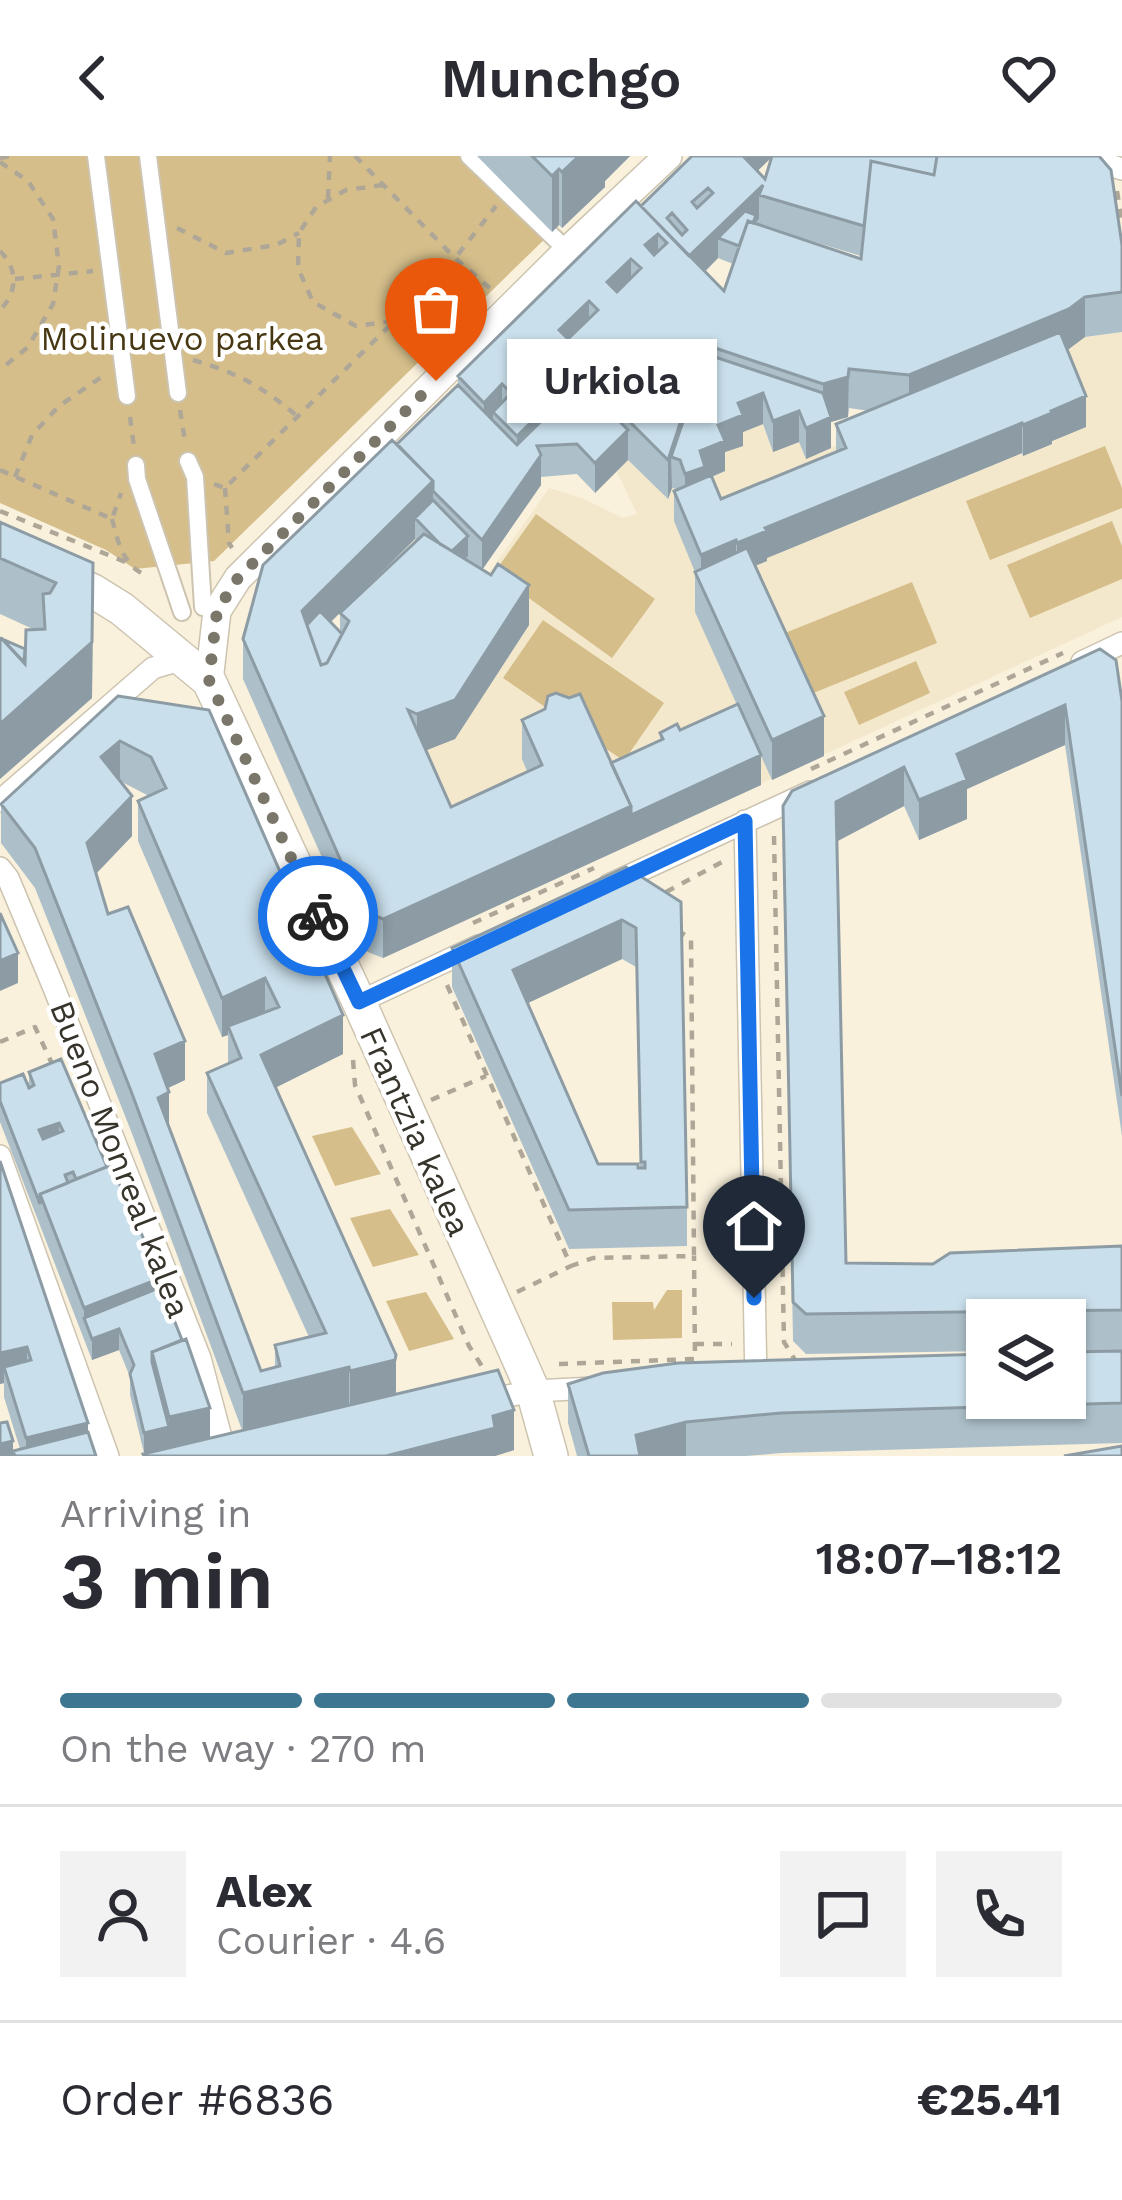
<!DOCTYPE html>
<meta charset="utf-8">
<style>
:root{--surface:#fff;--page:#f2f2f3;--text:#2b2b33;--muted:#7c7c81;--line:#e1e1e2;--accent:#3d7690}
body{margin:0;font-family:"Work Sans",sans-serif;background:var(--page);color:var(--text);height:100vh;display:flex;flex-direction:column;font-size:45px;white-space:nowrap}
*{box-sizing:border-box;margin:0}
p{font-size:39px;color:var(--muted)}
.icon{flex:none;width:66px;height:66px;fill:none;stroke:currentColor;stroke-width:2;stroke-linecap:round;stroke-linejoin:round}
.map{position:relative;height:1300px;overflow:hidden}
.sheet{display:flex;flex-direction:column;background:var(--surface);flex:1}
.sheet>*{flex:none}
.tools{position:absolute;left:966px;top:1143px;display:grid;gap:24px}
.tools a{display:grid;place-items:center;width:120px;height:120px;border-radius:0px;background:var(--surface);box-shadow:0 3px 9px #0004;font-size:60px}
.pin{position:absolute;display:grid;place-items:center;width:102px;height:102px;color:#fff;margin:-123px -51px;border-radius:50% 50% 50% 0;rotate:-45deg;box-shadow:0 0 12px #0007}
.pin .icon{rotate:45deg}
.courier{position:absolute;display:grid;place-items:center;width:120px;height:120px;margin:-60px;border:9px solid #1a73e8;border-radius:50%;background:#fff;color:#222;box-shadow:0 3px 15px #0007}
.bubble{position:absolute;height:84px;border-radius:0px;background:var(--surface);box-shadow:0 3px 9px #0004;font-size:39px;font-weight:600;line-height:84px;text-align:center}
.summary em{font-style:normal;font-weight:600}
.summary div{display:flex;flex-direction:column-reverse}
.summary{display:flex;align-items:center;justify-content:space-between;height:204px;padding:0 60px}
h1{font-size:78px;font-weight:600;line-height:90px}
.bar{display:grid;grid-template-columns:repeat(4,1fr);gap:18px 12px;align-content:center;height:144px;padding:0 60px}
.bar i{height:15px;border-radius:9px;background:var(--line)}
.bar .current{background:var(--accent)}
.bar p{grid-column:span 4}
.line{display:flex;align-items:center;gap:30px;padding:0 60px;border-top:3px solid var(--line)}
.line div{flex:1}
.round{display:grid;place-items:center;flex:none;width:126px;height:126px;border-radius:0px;background:var(--page)}
header{display:flex;justify-content:space-between;align-items:center;height:156px;padding:0 60px;background:var(--surface);font-size:54px;font-weight:600}
.map>svg:first-child{display:block}
.built{fill:#f4e8cc}
.green{fill:#d5be8a}
.lines{fill:none;stroke-linecap:round;stroke-linejoin:round}
.pedestrian-casing{stroke:#cdc4b0;stroke-width:20}
.minor-casing{stroke:#cdc4b0;stroke-width:24}
.tertiary-casing{stroke:#cdc4b0;stroke-width:30}
.secondary-casing{stroke:#cdc4b0;stroke-width:36}
.path{stroke:#aea798;stroke-width:4.5;stroke-dasharray:9 9;stroke-linecap:butt}
.pedestrian{stroke:#fff;stroke-width:16}
.minor{stroke:#fff;stroke-width:21}
.tertiary{stroke:#fff;stroke-width:27}
.secondary{stroke:#fff;stroke-width:33}
.wall{fill:#adc0ca;fill-rule:evenodd}
.shaded-wall{fill:#8d9ca4}
.building{fill:#c9dfeb;stroke:#8d9ca4;stroke-width:3;fill-rule:evenodd}
.done{stroke:#7b766a;stroke-width:12;stroke-dasharray:0 21.6}
.route{stroke:#1a73e8;stroke-width:15}
.labels{text-anchor:middle;stroke-width:9;stroke-linejoin:round;paint-order:stroke}
.park-label{font-size:33px;fill:#473813;stroke:#fff}
.street-label{font-size:33px;fill:#37342c;stroke:#fff}
</style>
<header><svg class="icon" aria-label="back" viewBox="0 0 24 24"><path d="M15 5l-7 7 7 7"/></svg>Munchgo<svg class="icon" aria-label="heart" viewBox="0 0 24 24"><path d="M12 20l-8-8c-3-5 5-10 8-4 3-6 11-1 8 4z"/></svg></header>
<div class="map">
<svg width="1122" height="1300" viewBox="0 0 1122 1300">
<rect width="100%" height="100%" fill="#faf1dd"/>
<path class="built" d="M861,143L848,261L823,268L832,291L1068,193L1085,181L1122,176V461L383,802L363,794L265,573L327,547L487,420L549,332L582,342L623,362L637,358L617,316L628,304L668,342L706,229Z"/>
<path class="green" d="M0,0H477L552,76L214,405L135,413L106,394L0,347Z
M1105,290L1122,332V352L990,404L966,345Z
M536,358L655,443L612,502L494,417Z
M1112,365L1122,390V423L1030,462L1007,409Z
M912,426L937,487L806,540L780,479Z
M543,464L664,547L624,605L503,522Z
M916,505L930,537L859,569L844,536Z
M352,971L381,1018L335,1030L312,980Z
M390,1053L419,1099L373,1111L350,1062Z
M667,1134H682V1182L613,1184L612,1146H653L654,1154Z
M426,1136L454,1183L409,1195L386,1145Z"/>
<g class="lines">
<defs>
<path id="pedestrian" d="M96,0L127,240
M148,0L178,237
M469,0L572,99
M188,305L195,321L203,451
M136,309L137,323L182,456"/>
<path id="minor" d="M1080,0L1122,13
M1082,506L1122,487
M0,645L153,512L173,506H189
M745,665L756,1226
M0,712L8,722L54,832L200,1202L226,1300
M609,729L810,636
M359,846L478,790
M0,1000L108,1300
M482,1245L533,1235L594,1232"/>
<path id="tertiary" d="M209,525L217,455L238,422L568,94L668,0"/>
<path id="secondary" d="M0,393L93,435L122,453L209,525L359,846L514,1192L533,1235L551,1300"/>
</defs>
<use href="#pedestrian" class="pedestrian-casing"/>
<use href="#minor" class="minor-casing"/>
<use href="#tertiary" class="tertiary-casing"/>
<use href="#secondary" class="secondary-casing"/>
<path class="path" d="M355,0L455,102L491,133
M0,2L10,0
M0,6L28,25L53,63L59,110L53,148L28,191L0,214
M383,29L346,34L316,51L299,77L298,112L313,146L356,170L394,165
M1117,35L1122,66
M328,42L330,0
M177,72L226,97L276,89L299,77
M0,95C18,113 18,136 0,154
M15,123L93,115
M193,204C237,217 262,230 297,260
M180,254L185,285
M130,261L134,291
M0,314L112,363L121,337
M15,321L32,279L59,250L103,220
M214,328L225,332L445,115L496,50
M225,332L229,387L232,392
M0,355L128,407
M112,363C118,386 123,411 148,420
M811,613L1063,497
M774,680L784,1186L795,1204
M666,736L724,705
M473,767L594,712
M447,829L571,1110L593,1102L694,1100L691,783L677,774
M0,886L35,871L54,912
M353,904L355,929L469,1190L487,1218
M431,944L486,920
M517,1136L571,1110
M695,1188H732
M559,1208L695,1203L694,1100"/>
<use href="#pedestrian" class="pedestrian"/>
<use href="#minor" class="minor"/>
<use href="#tertiary" class="tertiary"/>
<use href="#secondary" class="secondary"/>
</g>
<path class="wall" d="M477,0H630L605,25V31L562,72L559,69L552,76Z
M692,0H1099L1122,89V176L1085,181L1067,193L1086,271L1052,285V288L1023,300L1022,297L767,402V405L755,410L824,600L772,624L761,600V629L383,802L363,794L243,523V483L397,288L458,229V220ZM772,1L765,23L757,15ZM778,75L861,100V103ZM718,102L733,108L724,135L705,116ZM849,252L869,255L836,268V296L721,343L712,321L725,315V296L743,290V276L763,268L773,296L799,286L806,303L831,292V266L848,261ZM628,304L668,343L672,332L677,333L674,335V365L695,416V456L737,549L680,574L660,577V585L611,607L522,564V603L527,615L451,651L426,594L455,583L529,469L482,414L541,329V321L577,318L595,337ZM415,383L417,385L343,455ZM340,457V475L331,466Z
M0,366L93,407L92,542L0,623V482L25,493L35,474L0,458Z
M1100,493L1122,545V980L1065,589L967,633V663L919,684L904,650L837,685L846,1107L933,1108L1122,1090V1194H1065V1164H987V1195L806,1198L793,1185L783,650Z
M118,540L343,898L276,931L396,1238L514,1294L495,1300L144,1297L130,1239V1221L119,1194L92,1204L0,966V927L29,926V916L161,1131L210,1282L242,1274L131,975L35,732L1,687V648ZM120,625L149,640L138,645V685L222,881L228,879V908L207,917V957L309,1181L275,1189V1211L261,1215L169,971L168,932L185,924L108,758L96,718L132,680Z
M626,711L687,1051V1090L569,1093L452,831V792ZM622,803L636,811L640,1012L598,1008L528,847Z
M0,1005L88,1276L96,1300H0L3,1267L13,1295L20,1293L4,1241V1227L0,1228Z
M1122,1195V1287L781,1297L746,1300H577L568,1267V1228Z"/>
<path class="shaded-wall" d="M579,0H630L605,25V31L562,72V16Z
M742,0H773L742,30Z
M559,13V69L552,76V20Z
M763,29L759,39V63L756,66V80L745,92L718,82V102L685,135V104Z
M658,78V117L645,89Z
M631,103V142L607,166V126Z
M1085,141V181L1069,193L909,259V219Z
M589,145V184L559,214V174Z
M706,189V229L671,301L672,332L668,343V304Z
M544,190V230L520,253V214Z
M849,213L848,261L831,266V292L806,303V272L823,265V228Z
M581,217V256L537,290L517,320V280Z
M502,228V265L493,256V277L484,286V247Z
M763,237V268L743,276V290L725,296V315L705,323L685,349V318L718,269L738,247Z
M1086,240V271L1052,285V288L1023,300V269L1051,255Z
M799,255V286L773,296V265Z
M1022,267V297L767,402V405L737,417V387L765,372Z
M628,274V304L595,337V307Z
M541,299V329L482,414V384Z
M433,325V365L415,362V383L307,489L302,455Z
M468,380V400L449,418V398Z
M736,384V415L701,429V399Z
M529,429V469L455,583L417,598V558Z
M93,463L92,542L0,623V568Z
M1065,549V589L967,633V663L919,684V644L957,598Z
M824,560V600L772,624V584Z
M120,585V625L101,601Z
M761,599V629L383,802V763L631,650Z
M904,611V650L836,686V646Z
M132,640V680L87,727V687Z
M622,764V803L513,854V814Z
M18,797V827L0,835V805Z
M265,822V862L228,870V879L222,881V842Z
M343,859V898L261,939V899Z
M185,885V924L155,938V898Z
M169,936V975L158,942Z
M59,967V987L39,995V974Z
M161,1122V1152L84,1162V1182V1152Z
M119,1173V1194L92,1204V1183Z
M27,1191V1221L4,1211V1227L0,1228V1197Z
M396,1199V1239L350,1255V1215Z
M349,1211V1251L243,1276V1237Z
M210,1252V1282L169,1291V1261Z
M514,1254V1294L495,1300H386L493,1260Z
M686,1266V1300H636V1279Z
M88,1267V1297L26,1300V1282Z
M169,1271V1291L144,1297V1277Z
M13,1285V1300H0V1288Z"/>
<path class="building" d="M532,0H579L562,16L559,13L552,20Z
M692,0H743L765,23L772,0H937L934,19L871,5L864,70L759,39L763,29L689,100L641,50ZM708,32L713,37L697,52L692,46ZM672,57L687,74L682,79L667,62Z
M937,0H1099L1111,14L1122,89V136L1085,141L1069,153L909,219L849,213L848,221L823,228L706,189L668,304L581,217L517,280L493,256L511,237L502,228L484,247L458,220L636,45L724,135L748,65L861,103L871,5L934,19ZM658,78L667,87L654,99L645,89ZM631,103L641,112L617,136L607,126ZM589,145L598,154L568,183L559,174ZM544,190L554,200L530,223L520,214Z
M745,55L756,59L753,67L748,65L739,90L718,82Z
M1060,176L1086,240L1051,255L1052,257L1023,269L1022,267L765,372L767,375L737,387L736,384L701,399L674,335L711,319L721,343L846,292L836,268Z
M706,198L823,237L831,261L806,272L799,255L773,265L763,237L738,247L743,259L718,269L725,285L700,295L705,311L685,318L680,304L671,301Z
M581,226L628,274L595,307L577,288L537,290L541,299L482,384L433,335V325L397,288L458,229L517,289Z
M392,284L433,325L302,455L321,509L327,507L349,465L340,457L424,378L491,419L498,408L529,429L455,544L417,558L408,554L451,651L542,609L522,564L545,553L548,540L556,537L569,542L580,538L631,650L383,763L363,755L243,483L263,409Z
M433,344L468,380L452,395L440,388L415,362Z
M0,366L93,407L92,486L0,568V485L2,483L25,508L26,474L45,473L43,438L50,437L56,427L0,402Z
M747,392L824,560L772,584L695,416Z
M320,455L342,478L327,507L321,509L307,469Z
M0,482L25,493L24,506L2,483L0,485Z
M1100,493L1116,504L1122,545V940L1065,549L957,598L967,624L919,644L904,611L836,646L846,1107L933,1108L950,1097L1122,1090V1154L806,1158L793,1146L783,650L792,635Z
M118,540L209,554L343,859L261,899L396,1199L395,1204L350,1215L349,1211L243,1237L131,935L35,692L1,648ZM120,585L151,601L166,632L138,645L222,842L265,822L279,851L228,870L241,902L207,917L326,1177L275,1189L280,1210L261,1215L158,942L169,936L155,898L185,885L128,751L108,758L87,687L132,640L101,601Z
M738,548L761,599L631,659V650L611,607L663,583L660,577L677,568L680,574Z
M626,711L681,746L687,1051L569,1054L452,792ZM622,764L636,772L641,1006H645V1012H638V1008H598L513,814Z
M0,757L18,797L0,805Z
M61,903L107,1011L76,1023L73,1016L65,1019L68,1027L40,1038V1048L0,945V927L23,918L29,932L34,929L29,916ZM59,967L63,975L43,983L39,974Z
M0,1005L88,1267L26,1282L4,1211L31,1204L27,1191L0,1197Z
M111,1009L161,1122L84,1152L40,1038Z
M161,1131L182,1184L152,1196V1206L169,1271L144,1277L130,1218L134,1209L119,1173L92,1183L84,1162Z
M186,1183L210,1252L169,1261L152,1196Z
M1122,1195V1247L781,1257L686,1266L636,1279L640,1300H589L568,1228L603,1217L678,1207L987,1198V1242H1065V1196Z
M498,1214L514,1254L493,1260L495,1272L386,1300H144L143,1298Z
M7,1266L13,1285L0,1288V1267Z
M88,1276L96,1300H15L13,1295Z
M1122,1290V1300H1064Z"/>
<g class="lines">
<path class="done" d="M318,760L209,524L217,455L238,422L436,225"/>
<path class="route" d="M318,760L359,846L745,665L754,1142"/>
</g>
<g class="labels">
<g class="park-label">
<text x="182" y="194">Molinuevo parkea</text>
</g>
<g class="street-label">
<text transform="translate(416 975) rotate(66)" y="12">Frantzia kalea</text>
<text transform="translate(121 1003) rotate(69)" y="12">Bueno Monreal kalea</text>
</g>
</g>
</svg>
<div class="tools">
<a><svg class="icon" aria-label="layers" viewBox="0 0 24 24"><path d="M12 4l9 5-9 5-9-5zM3 14l9 5 9-5"/></svg></a>
</div>
<div class="pin" style="left:436px;top:225px;background:#ea580c"><svg class="icon" aria-label="bag" viewBox="0 0 24 24"><path d="M5 8h14l-1 12H6zM9 8a3 3 0 0 1 6 0"/></svg></div>
<div class="pin" style="left:754px;top:1142px;background:#1f2937"><svg class="icon" aria-label="home" viewBox="0 0 24 24"><path d="M3 11l9-7 9 7M6 9v11h12V9"/></svg></div>
<div class="courier" style="left:318px;top:760px"><svg class="icon" aria-label="bike" viewBox="0 0 24 24"><circle cx="6" cy="16" r="4"/><circle cx="18" cy="16" r="4"/><path d="M6 16l4-8h5l3 8M10 8l3 8H6M13 5h3"/></svg></div>
<div class="bubble" style="left:507px;top:183px;width:210px">Urkiola</div>
</div>
<section class="sheet">
<div class="summary"><div><h1>3 min</h1><p>Arriving in</p></div><em>18:07–18:12</em></div>
<div class="bar"><i class="current"></i><i class="current"></i><i class="current"></i><i></i><p>On the way · 270 m</p></div>
<div class="line" style="height:216px"><a class="round"><svg class="icon" aria-label="person" viewBox="0 0 24 24"><circle cx="12" cy="8" r="4"/><path d="M4 21q1-7 8-7t8 7"/></svg></a><div><b>Alex</b><p>Courier · 4.6</p></div><a class="round"><svg class="icon" aria-label="chat" viewBox="0 0 24 24"><path d="M4 5h16v11H9l-5 4z"/></svg></a><a class="round"><svg class="icon" aria-label="phone" viewBox="0 0 24 24"><path d="M5 4h4l2 5-3 2q2 4 5 5l2-3 5 2v4C11 20 4 13 5 4z"/></svg></a></div>
<div class="line" style="height:156px"><div>Order #6836</div><b>€25.41</b></div>
</section>
